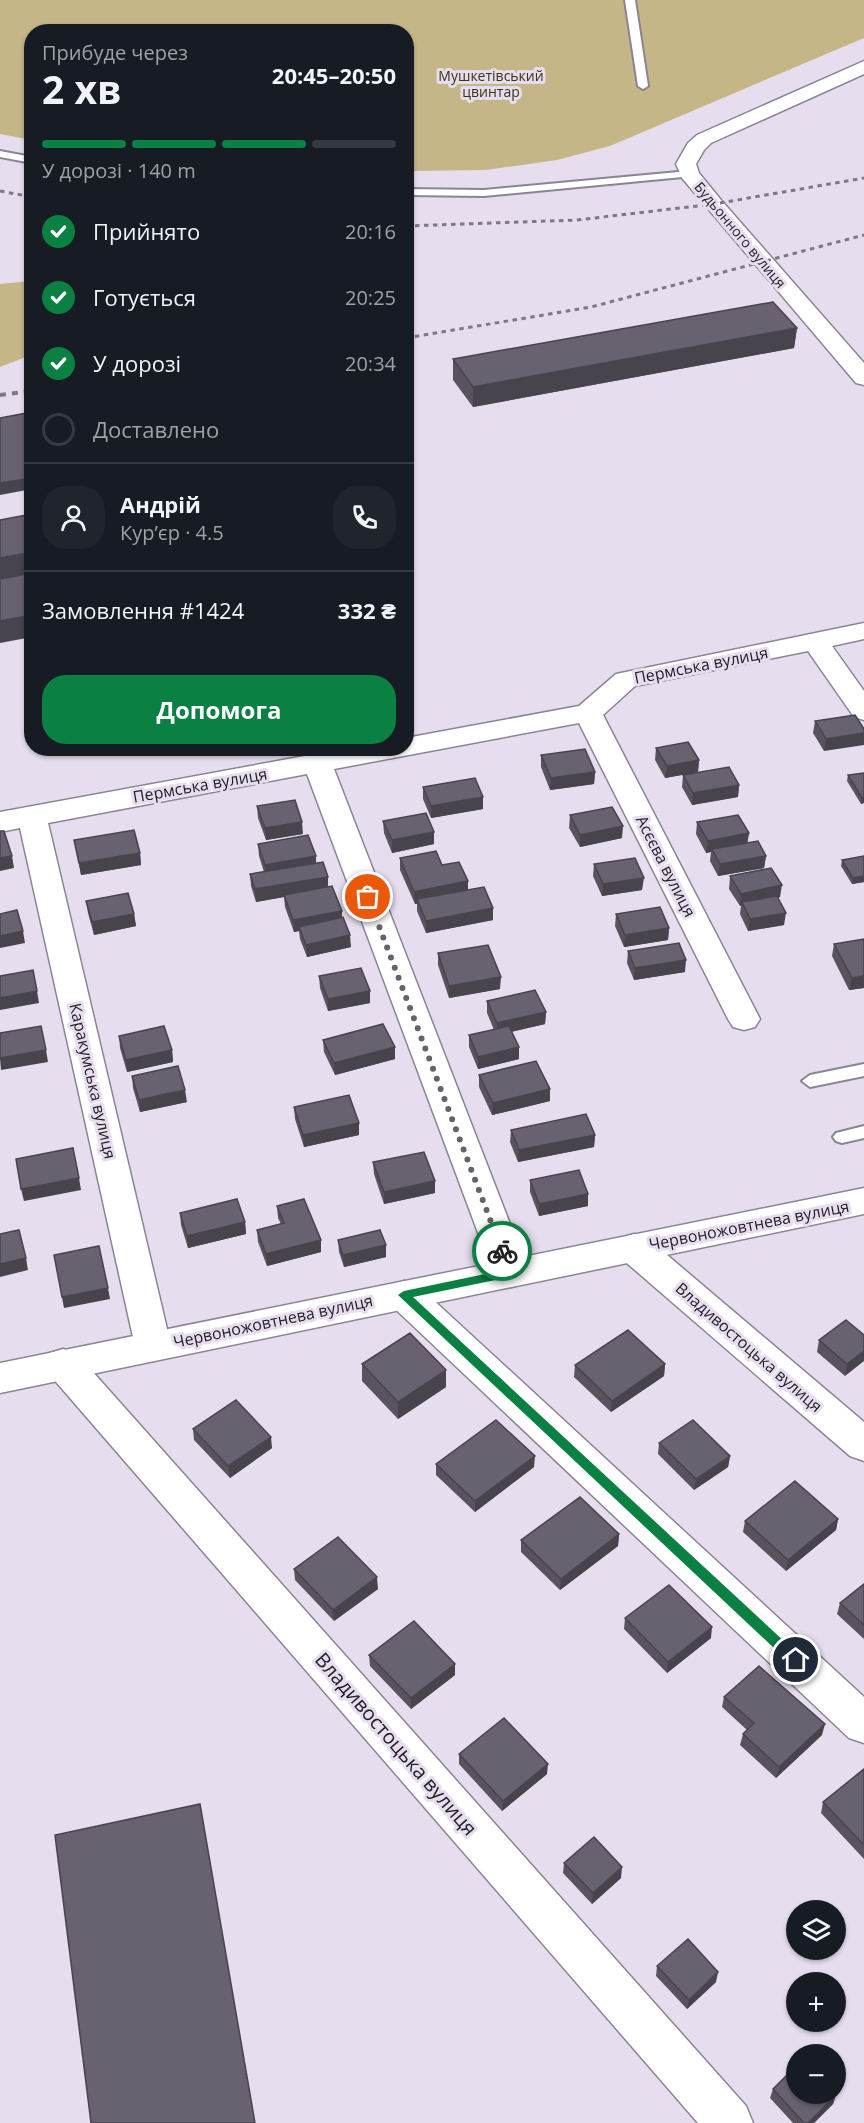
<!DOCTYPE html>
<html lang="uk">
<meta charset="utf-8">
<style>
:root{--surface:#171b24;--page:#20242c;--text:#f1f3f6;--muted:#9ea1a6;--line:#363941;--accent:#0b8043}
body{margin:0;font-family:"Open Sans",sans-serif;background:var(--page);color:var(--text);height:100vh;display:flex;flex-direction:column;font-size:22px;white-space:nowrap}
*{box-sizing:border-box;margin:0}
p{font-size:20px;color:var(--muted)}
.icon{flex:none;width:33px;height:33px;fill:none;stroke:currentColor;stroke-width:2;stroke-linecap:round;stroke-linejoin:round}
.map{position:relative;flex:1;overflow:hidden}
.details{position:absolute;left:24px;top:24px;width:390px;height:732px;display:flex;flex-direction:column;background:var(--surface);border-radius:24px;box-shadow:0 2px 4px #0004}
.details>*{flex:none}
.buttons{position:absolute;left:786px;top:1900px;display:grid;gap:12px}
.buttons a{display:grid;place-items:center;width:60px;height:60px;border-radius:50%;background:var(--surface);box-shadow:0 2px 4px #0004;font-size:30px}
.pin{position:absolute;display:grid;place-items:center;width:51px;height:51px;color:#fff;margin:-26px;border:3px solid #fff;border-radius:50%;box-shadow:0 2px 6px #0007}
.courier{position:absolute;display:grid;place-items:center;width:60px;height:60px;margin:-30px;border:4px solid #0b8043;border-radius:50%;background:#fff;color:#222;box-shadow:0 2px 8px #0007}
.overview em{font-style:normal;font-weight:700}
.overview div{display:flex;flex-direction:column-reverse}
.overview{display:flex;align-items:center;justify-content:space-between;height:102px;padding:0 18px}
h1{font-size:39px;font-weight:700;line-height:45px}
.bar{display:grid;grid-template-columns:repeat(4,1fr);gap:9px 6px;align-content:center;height:72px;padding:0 18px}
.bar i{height:8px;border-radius:4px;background:var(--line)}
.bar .on{background:var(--accent)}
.bar p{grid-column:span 4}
.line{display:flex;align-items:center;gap:15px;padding:0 18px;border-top:2px solid var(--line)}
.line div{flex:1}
.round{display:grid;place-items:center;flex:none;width:63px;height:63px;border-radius:24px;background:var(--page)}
ol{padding:0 18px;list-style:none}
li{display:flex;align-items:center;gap:18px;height:66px}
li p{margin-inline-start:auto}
li .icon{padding:6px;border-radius:50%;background:var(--accent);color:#fff;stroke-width:4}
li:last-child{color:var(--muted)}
li i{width:33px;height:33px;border:3px solid var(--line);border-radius:50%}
.cta{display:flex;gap:12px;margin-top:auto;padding:12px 18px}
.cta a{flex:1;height:69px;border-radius:24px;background:var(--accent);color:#fff;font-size:24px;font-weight:700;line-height:69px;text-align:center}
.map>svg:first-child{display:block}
.green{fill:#c4b686}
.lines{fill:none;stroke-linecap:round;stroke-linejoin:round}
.lane-casing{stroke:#8b8493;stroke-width:4}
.street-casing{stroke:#8b8493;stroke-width:3}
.secondary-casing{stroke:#8b8493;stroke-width:3}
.lane{fill:#fff;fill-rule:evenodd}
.street{fill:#fff;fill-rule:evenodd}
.secondary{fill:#fff;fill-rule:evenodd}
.rail-far1{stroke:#7e7884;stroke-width:3;stroke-dasharray:4.5 4.5;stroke-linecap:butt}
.rail{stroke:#7e7884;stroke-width:4;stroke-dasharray:6 6;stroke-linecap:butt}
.wall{fill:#595360}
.shaded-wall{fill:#48444e}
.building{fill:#676170;stroke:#48444e;stroke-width:1.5}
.route{fill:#0b8043}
.done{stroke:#66616b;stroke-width:6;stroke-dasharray:0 10.8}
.labels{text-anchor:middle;stroke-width:6;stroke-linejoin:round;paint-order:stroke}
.far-park-label{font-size:14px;fill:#3c3311;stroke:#e6deef}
.far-street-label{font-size:14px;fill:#211e24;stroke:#e6deef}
.street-label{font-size:16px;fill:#211e24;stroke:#e6deef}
.near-street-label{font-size:20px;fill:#211e24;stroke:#e6deef}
</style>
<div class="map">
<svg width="864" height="2123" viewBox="0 0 864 2123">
<rect width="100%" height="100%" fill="#e6deef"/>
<path class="green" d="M0,0H864V38L610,146L557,160L486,170L407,171L406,32H32L31,140L0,134Z
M31,281V355L0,367V284Z"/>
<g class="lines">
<defs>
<path id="lane" d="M625,0H635L648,86L643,89L638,86Z
M0,151L32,157V163L0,157Z
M689,171L694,174L693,176L484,196L406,195V189L484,190Z
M864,1064V1076L810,1087L802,1081L810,1075Z
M864,1126V1138L842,1143L836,1141L833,1137L836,1133Z"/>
<path id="street" d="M864,623V639L832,646L864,691V720L854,717L808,651L635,686L603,715L760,1019L755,1027L744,1030L733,1027L728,1019L579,723L334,769L529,1273L524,1283L511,1287L498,1283L493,1273L307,774L48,823L171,1346L166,1357L153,1361L140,1357L135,1346L20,828L0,832V812L348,748H406V738L579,706L616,674Z
M634,1234L647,1238L864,1422V1461L850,1456L621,1258L616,1248L621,1238Z
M404,1281L417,1285L864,1697V1743L849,1738L391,1305L386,1295L391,1285Z
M63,1349L76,1353L746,2106L753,2123H698L50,1375L44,1364L50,1353Z"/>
<path id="secondary" d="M864,61V74L711,143L704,150L696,164L699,173L721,200L864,363V385L856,383L682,178L676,164L688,143L697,135Z
M864,1188V1214L0,1393V1363Z"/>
</defs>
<use href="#lane" class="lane-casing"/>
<use href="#street" class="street-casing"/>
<use href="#secondary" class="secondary-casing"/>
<use href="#lane" class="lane"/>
<use href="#street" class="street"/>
<use href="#secondary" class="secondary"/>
<path class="rail-far1" d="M0,191L32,197
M406,226L577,220L714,204L864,178
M406,338L591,307L864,235"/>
<path class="rail" d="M0,395L32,391"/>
</g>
<path class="wall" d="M797,328L794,348L473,407L453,380V359Z
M855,715L824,751L813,733L815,721Z
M656,748L699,760L698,772L665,778L655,760Z
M541,755L595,772L594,784L550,790L541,767Z
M864,773V803L861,804L847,781L848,775Z
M683,775L739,785L738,797L692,805L682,787Z
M423,787L483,809L431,818L423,799Z
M257,806L303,834L266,840L258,818Z
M570,815L622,838L580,847L569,828Z
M383,821L434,844L392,853L384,833Z
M697,822L749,833L747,843L766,856L764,868L718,876L710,861L711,852L706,853L696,834Z
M74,840L140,853L141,865L81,875Z
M258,844L316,856V863L328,877V887L342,918L351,947L307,957L300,939L299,931L294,932L285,907L284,897L256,902L251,886L250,874L264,872L259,856Z
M864,856V882L852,884L841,866L842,860Z
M400,858L442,865L468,890L493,908V920L426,933L417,911V904H415L400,870Z
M594,864L642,890L602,896L593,876Z
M730,876L780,897L778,898L784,925L748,931L740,914L741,906H740L729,889Z
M86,901L134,914L136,926L94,935L88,913Z
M616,914L669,928L668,940L624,947L615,926Z
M864,939V988L849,990L832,956L834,944Z
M628,951L685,972L634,980L627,963Z
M438,953L500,989L449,998L438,965Z
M319,976L370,991V1003L328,1011L320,988Z
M487,1001L546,1012L545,1024L511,1032L519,1047V1059L478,1069L469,1047V1035L494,1030L487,1013Z
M119,1036L172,1050L173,1062L127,1072L120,1048Z
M323,1040L395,1059L335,1075L324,1052Z
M479,1075L550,1089V1101L492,1115L479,1087Z
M132,1076L187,1102L140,1112L133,1088Z
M294,1107L359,1135L304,1147L295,1119Z
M511,1130L595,1135L594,1147L518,1162L510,1142Z
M373,1162L435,1193L384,1204L374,1174Z
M530,1180L588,1206L539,1216L530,1192Z
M277,1206L321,1252L267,1266L258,1242L257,1230L281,1224L278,1218Z
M180,1213L245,1222L246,1234L188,1248L181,1225Z
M338,1240L386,1245V1257L344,1267L339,1252Z
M864,1335L845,1376L817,1352L819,1340Z
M362,1364L446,1387L398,1419L362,1381Z
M665,1364L664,1376L611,1412L574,1377L575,1365Z
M193,1429L272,1448L230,1478L194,1440Z
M659,1443L730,1456L728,1467L694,1490L658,1454Z
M436,1464L534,1467L475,1512L436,1475Z
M838,1519L836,1530L786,1571L743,1532L745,1521Z
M619,1534L618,1546L560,1590L521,1552V1540Z
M294,1569L378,1589L334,1621L295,1580Z
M864,1584V1639L837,1614L840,1603Z
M625,1618L711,1638L667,1673L624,1629Z
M369,1655L455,1675L411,1709L370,1666Z
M724,1697L822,1735L776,1778L740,1745L743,1734L747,1730L722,1707Z
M459,1754L547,1774L502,1811L459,1764Z
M864,1769V1859L821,1813L823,1802Z
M564,1863L621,1878L592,1904L563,1873Z
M657,1966L716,1982L687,2009L656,1976Z
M773,2089L836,2095L833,2104L814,2123H793L770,2098Z"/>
<path class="shaded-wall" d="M797,328L794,348L473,407V387Z
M32,478V489L0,495V483Z
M32,552V574L0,580V558Z
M32,615V637L0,643V621Z
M864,733V745L824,751L826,739Z
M699,760L698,772L665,778L667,766Z
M595,772L594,784L550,790L551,778Z
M739,785L738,797L692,805L693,793Z
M483,797V809L431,818V806Z
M864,797V803L861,804L862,798Z
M302,822L303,834L266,840L265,828Z
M623,826L622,838L580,847V835Z
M434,832V844L392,853V840Z
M749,833L747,845L712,849L711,852L706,853L708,841Z
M140,853L141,865L81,875L79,863Z
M12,856L14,868L0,871V858Z
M316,856V868L266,878L265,865Z
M766,856L764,868L718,876L720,864Z
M864,876V882L852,884L853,878Z
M328,877V889L256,902L255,889Z
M644,878L642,890L602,896L603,884Z
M468,881V893L417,899V904H415L414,892Z
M782,885L780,897L743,905L742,902L741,906H740L741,894Z
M493,908V920L426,933V921Z
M342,911V923L299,927V931L294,932L293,920Z
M786,913L784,925L748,931L750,919Z
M134,914L136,926L94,935L92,922Z
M669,928L668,940L624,947L625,935Z
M23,931L25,943L0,948V936Z
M350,935L351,947L307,957L306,945Z
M686,960L685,972L634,980L635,968Z
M864,976V988L849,990L852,978Z
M501,977L500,989L449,998V986Z
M37,991L39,1003L0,1010V998Z
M370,991V1003L328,1011V999Z
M546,1012L545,1024L497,1035V1023Z
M395,1047V1059L335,1075L334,1063Z
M519,1047V1059L478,1069V1057Z
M46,1050L48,1062L1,1070L0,1058Z
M172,1050L173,1062L127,1072L126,1060Z
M550,1089V1101L492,1115L493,1103Z
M185,1090L187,1102L140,1112L139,1100Z
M359,1123V1135L304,1147L303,1135Z
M595,1135L594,1147L518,1162L519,1150Z
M79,1178L81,1190L24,1201L21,1189Z
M435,1181V1193L384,1204V1192Z
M588,1194V1206L539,1216V1204Z
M245,1222L246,1234L188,1248L187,1236Z
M321,1240V1252L267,1266L266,1254Z
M386,1245V1257L344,1267L343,1255Z
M26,1258L28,1270L0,1277V1264Z
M108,1288L110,1299L64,1308L62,1297Z
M864,1351V1361L845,1376L847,1364Z
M665,1364L664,1376L611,1412L612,1401Z
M446,1370V1387L398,1419V1402Z
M271,1437L272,1448L230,1478L228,1466Z
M535,1456L534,1467L475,1512V1501Z
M730,1456L728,1467L694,1490L696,1479Z
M838,1519L836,1530L786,1571L788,1560Z
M619,1534L618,1546L560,1590L561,1579Z
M377,1577L378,1589L334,1621L333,1610Z
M712,1627L711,1638L667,1673L668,1662Z
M455,1664V1675L411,1709V1698Z
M825,1724L822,1735L776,1778L779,1767Z
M548,1764L547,1774L502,1811L503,1801Z
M622,1867L621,1878L592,1904L593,1893Z
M718,1972L716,1982L687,2009L689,2000Z
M836,2095L833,2104L814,2123H808Z"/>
<path class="building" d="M773,302L797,328L473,387L453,359Z
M32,412V478L0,483V418Z
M32,514V552L0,558V520Z
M32,573V615L0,621V579Z
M855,715L864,729V733L826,739L815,721Z
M688,742L699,760L667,766L656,748Z
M585,749L595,772L551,778L541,755Z
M729,767L739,785L693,793L683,775Z
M864,773V797L862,798L848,775Z
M475,778L483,797L431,806L423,787Z
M295,800L302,822L265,828L257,806Z
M612,807L623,826L580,835L570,815Z
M426,813L434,832L392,840L383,821Z
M738,815L749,833L708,841L697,822Z
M134,830L140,853L79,863L74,840Z
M0,831H4L12,856L0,858Z
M308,835L316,856L265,865L258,844Z
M758,841L766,856L720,864L712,849Z
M436,851L442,865L459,862L468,881L414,892L400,858Z
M864,856V876L853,878L842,860Z
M635,858L644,878L603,884L594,864Z
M323,862L328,877L255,889L250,874Z
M771,868L782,885L741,894L730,876Z
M332,886L342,911L293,920L284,895Z
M484,887L493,908L426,921L417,899Z
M128,893L134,914L92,922L86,901Z
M777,896L786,913L750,919L742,902Z
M660,907L669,928L625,935L616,914Z
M17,910L23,931L0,936V914Z
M343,917L350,935L306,945L299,927Z
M864,939V976L852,978L834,944Z
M679,943L686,960L635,968L628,951Z
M488,945L501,977L449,986L438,953Z
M361,968L370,991L328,999L319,976Z
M33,970L37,991L0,998V976Z
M535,990L546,1012L497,1023L487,1001Z
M383,1024L395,1047L334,1063L323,1040Z
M41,1026L46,1050L0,1058V1033Z
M164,1026L172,1050L126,1060L119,1036Z
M509,1026L519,1047L478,1057L469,1035Z
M536,1061L550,1089L493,1103L479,1075Z
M178,1066L185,1090L139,1100L132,1076Z
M349,1095L359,1123L303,1135L294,1107Z
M586,1114L595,1135L519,1150L511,1130Z
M73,1148L79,1178L21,1189L16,1159Z
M424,1152L435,1181L384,1192L373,1162Z
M579,1170L588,1194L539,1204L530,1180Z
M237,1199L245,1222L187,1236L180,1213Z
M304,1199L321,1240L266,1254L257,1230L284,1223L277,1206Z
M19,1230L26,1258L0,1264V1234Z
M380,1230L386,1245L343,1255L338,1240Z
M99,1246L108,1288L62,1297L54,1255Z
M846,1320L864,1335V1351L847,1364L819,1340Z
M628,1330L665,1364L612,1401L575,1365Z
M410,1333L446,1370L398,1402L362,1364Z
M236,1400L271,1437L228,1466L193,1429Z
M496,1420L535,1456L475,1501L436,1464Z
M693,1420L730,1456L696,1479L659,1443Z
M795,1481L838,1519L788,1560L745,1521Z
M580,1497L619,1534L561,1579L521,1540Z
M338,1537L377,1577L333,1610L294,1569Z
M864,1584V1625L840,1603Z
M669,1585L712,1627L668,1662L625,1618Z
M414,1621L455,1664L411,1698L369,1655Z
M759,1666L825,1724L779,1767L743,1734L754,1723L724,1697Z
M504,1718L548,1764L503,1801L459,1754Z
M864,1769V1845L823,1802Z
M200,1804L255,2123H91L55,1835Z
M594,1837L622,1867L593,1893L564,1863Z
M688,1939L718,1972L689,2000L657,1966Z
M796,2066V2094H835L836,2095L808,2123H804L773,2089Z"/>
<path class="route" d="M502,1247L508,1251L516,1273L515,1276L413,1297L800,1656V1664H791L398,1295L404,1291L504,1270L497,1251Z"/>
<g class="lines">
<path class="done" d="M368,897L502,1251"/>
</g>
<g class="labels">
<g class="far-park-label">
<text x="491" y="81">Мушкетівський<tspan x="491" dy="16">цвинтар</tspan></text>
</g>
<g class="far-street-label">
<text transform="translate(740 235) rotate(50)" y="5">Будьонного вулиця</text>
</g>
<g class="street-label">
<text transform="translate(701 665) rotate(-11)" y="6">Пермська вулиця</text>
<text transform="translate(200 785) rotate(-10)" y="6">Пермська вулиця</text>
<text transform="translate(666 866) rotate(63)" y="6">Асєєва вулиця</text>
<text transform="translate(93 1081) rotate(77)" y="6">Каракумська вулиця</text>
<text transform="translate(749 1225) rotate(-11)" y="6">Червоножовтнева вулиця</text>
<text transform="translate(273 1321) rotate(-12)" y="6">Червоножовтнева вулиця</text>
<text transform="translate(749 1347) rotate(41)" y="6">Владивостоцька вулиця</text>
</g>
<g class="near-street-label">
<text transform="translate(396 1744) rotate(49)" y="7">Владивостоцька вулиця</text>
</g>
</g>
</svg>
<div class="buttons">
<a><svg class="icon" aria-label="layers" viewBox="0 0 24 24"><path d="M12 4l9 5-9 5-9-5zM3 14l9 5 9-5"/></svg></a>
<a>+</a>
<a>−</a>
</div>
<div class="pin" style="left:368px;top:897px;background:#ea580c"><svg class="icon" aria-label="bag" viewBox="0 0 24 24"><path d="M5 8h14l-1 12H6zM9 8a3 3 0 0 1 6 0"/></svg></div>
<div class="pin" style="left:796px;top:1660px;background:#1f2937"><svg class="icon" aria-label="home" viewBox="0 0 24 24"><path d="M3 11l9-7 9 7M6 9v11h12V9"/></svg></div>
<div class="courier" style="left:502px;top:1251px"><svg class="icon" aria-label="bike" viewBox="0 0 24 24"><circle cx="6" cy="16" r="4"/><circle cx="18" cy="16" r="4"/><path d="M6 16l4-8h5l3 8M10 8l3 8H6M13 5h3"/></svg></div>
<section class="details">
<div class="overview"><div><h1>2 хв</h1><p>Прибуде через</p></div><em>20:45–20:50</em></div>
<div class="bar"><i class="on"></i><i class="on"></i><i class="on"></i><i></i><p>У дорозі · 140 m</p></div>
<ol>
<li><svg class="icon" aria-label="check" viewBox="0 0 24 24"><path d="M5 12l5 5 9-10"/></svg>Прийнято<p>20:16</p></li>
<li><svg class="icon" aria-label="check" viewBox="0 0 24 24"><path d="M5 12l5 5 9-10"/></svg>Готується<p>20:25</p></li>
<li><svg class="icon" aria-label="check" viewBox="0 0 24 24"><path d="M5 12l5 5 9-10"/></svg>У дорозі<p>20:34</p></li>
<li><i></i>Доставлено</li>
</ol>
<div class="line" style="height:108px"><a class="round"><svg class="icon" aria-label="person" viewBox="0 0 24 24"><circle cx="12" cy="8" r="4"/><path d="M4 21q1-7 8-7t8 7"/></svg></a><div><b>Андрій</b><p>Кур’єр · 4.5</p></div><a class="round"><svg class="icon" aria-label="phone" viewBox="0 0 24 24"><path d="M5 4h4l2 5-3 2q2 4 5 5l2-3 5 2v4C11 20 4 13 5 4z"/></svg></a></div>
<div class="line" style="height:78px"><div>Замовлення #1424</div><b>332 ₴</b></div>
<div class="cta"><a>Допомога</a></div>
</section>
</div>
